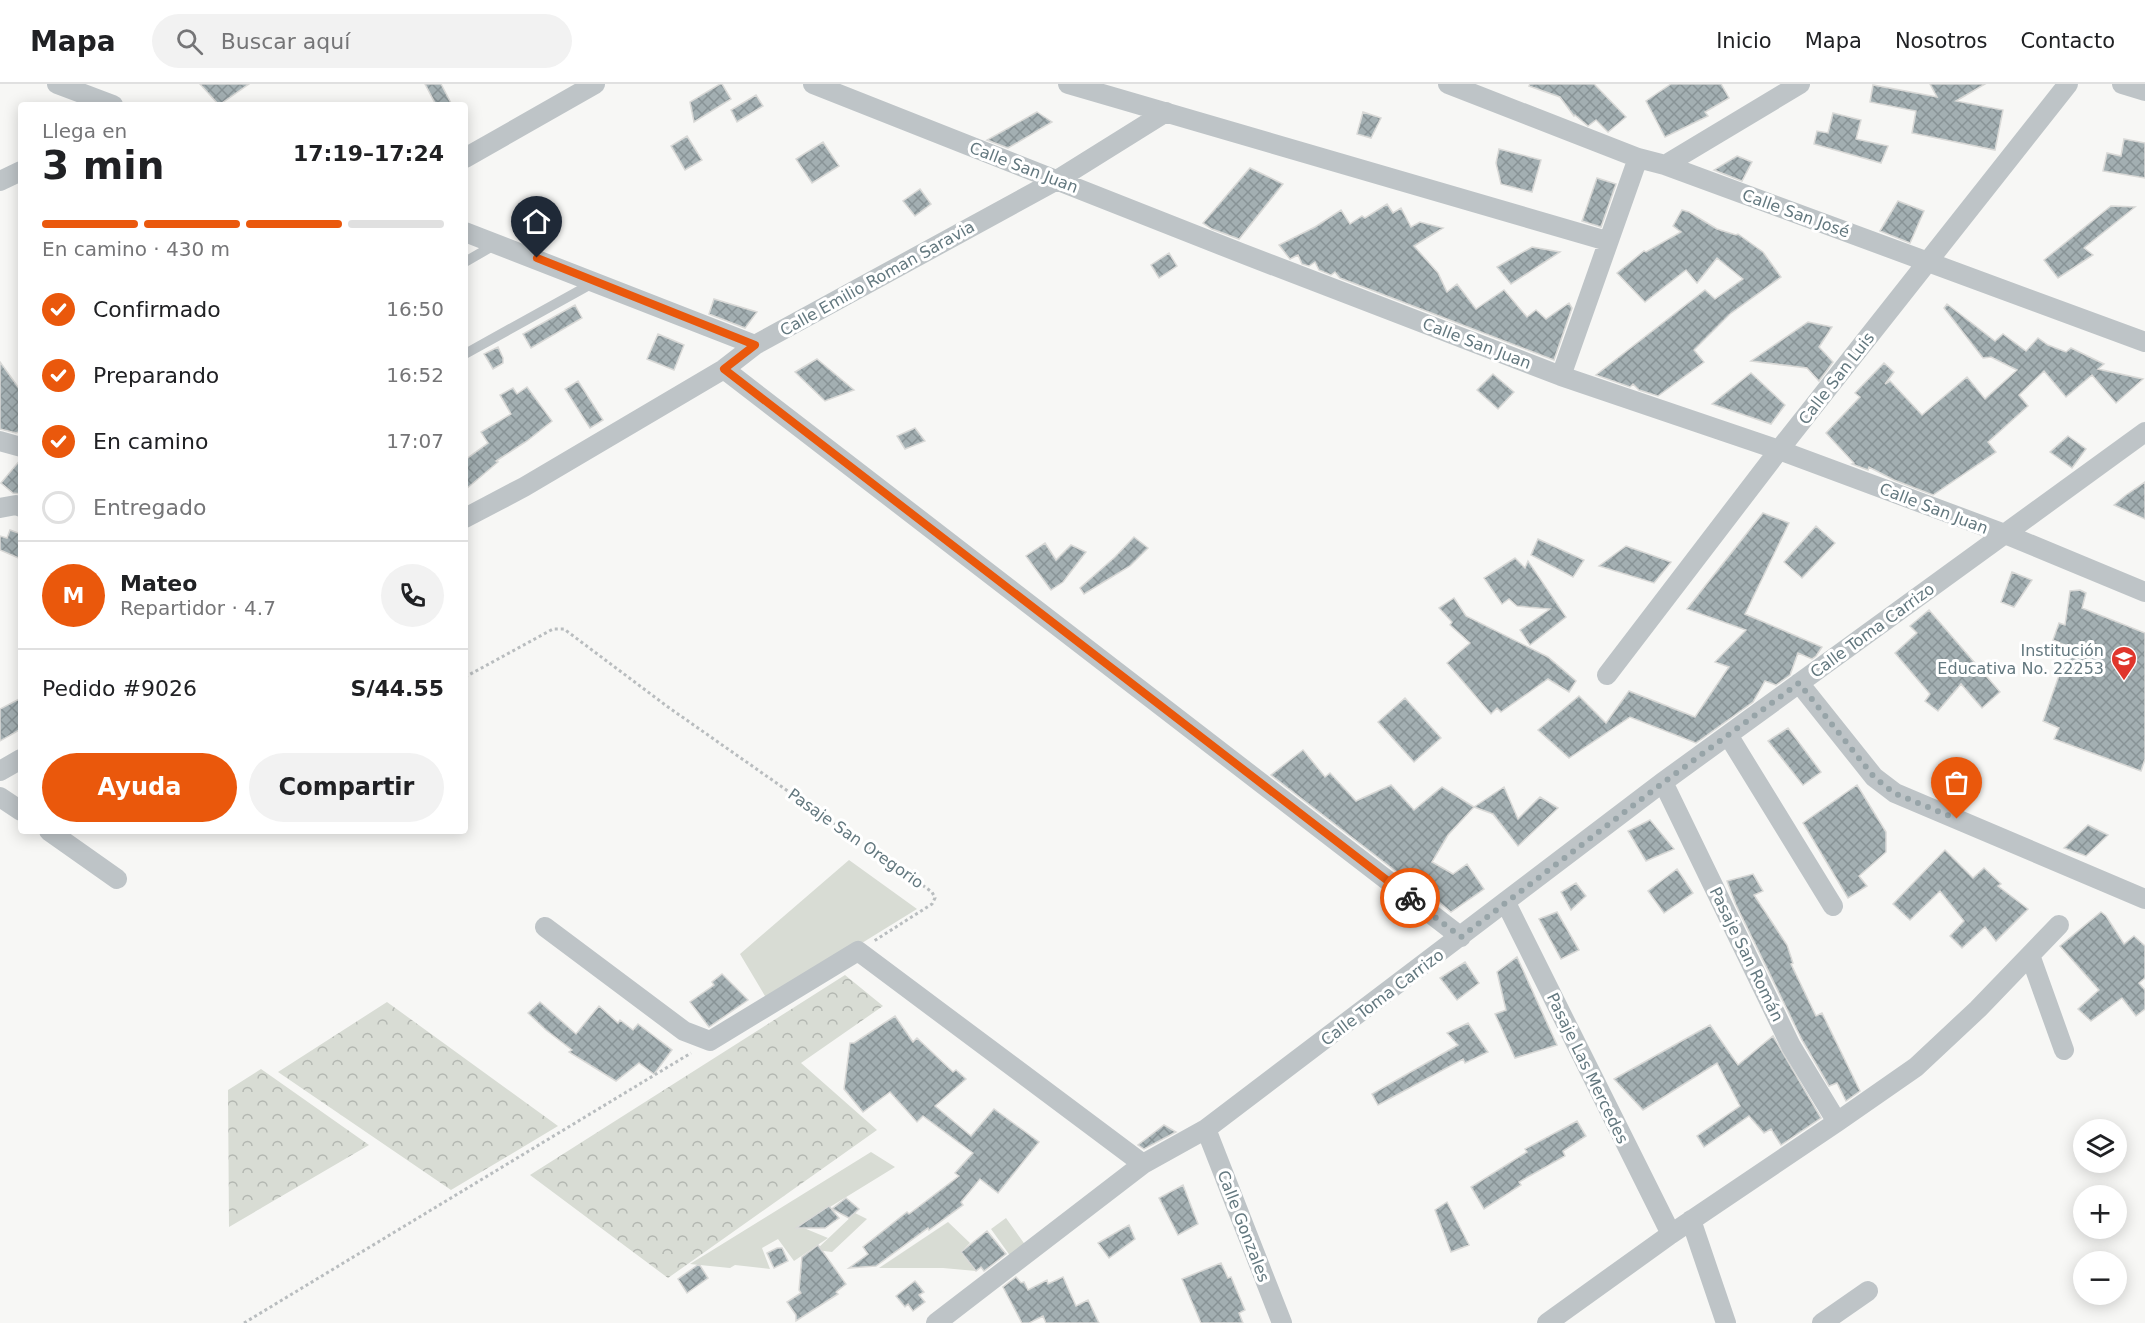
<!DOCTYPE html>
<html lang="es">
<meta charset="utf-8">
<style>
:root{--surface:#fff;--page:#f2f2f2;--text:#202124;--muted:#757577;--line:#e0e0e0;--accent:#ea580c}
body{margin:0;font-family:"DejaVu Sans",sans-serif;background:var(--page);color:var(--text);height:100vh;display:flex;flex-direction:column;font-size:22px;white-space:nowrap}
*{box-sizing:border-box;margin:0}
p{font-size:20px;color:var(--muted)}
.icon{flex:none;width:33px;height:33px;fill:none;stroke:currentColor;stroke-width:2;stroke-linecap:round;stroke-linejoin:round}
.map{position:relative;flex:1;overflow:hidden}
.drawer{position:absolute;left:18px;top:18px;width:450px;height:732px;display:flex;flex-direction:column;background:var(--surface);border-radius:6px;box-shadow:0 3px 15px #0003}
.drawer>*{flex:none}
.fabs{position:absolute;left:2073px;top:1035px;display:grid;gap:12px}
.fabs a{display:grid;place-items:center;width:54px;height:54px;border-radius:50%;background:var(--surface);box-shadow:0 3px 15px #0003;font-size:30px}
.pin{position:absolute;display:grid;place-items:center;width:51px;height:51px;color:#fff;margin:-62px -26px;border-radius:50% 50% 50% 0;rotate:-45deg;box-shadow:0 0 6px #0007}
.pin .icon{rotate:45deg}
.courier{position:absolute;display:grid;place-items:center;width:60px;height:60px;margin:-30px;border:4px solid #ea580c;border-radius:50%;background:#fff;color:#222;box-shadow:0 2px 8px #0007}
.summary em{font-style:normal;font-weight:700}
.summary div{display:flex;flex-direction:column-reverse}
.summary{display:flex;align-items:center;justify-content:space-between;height:102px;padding:0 24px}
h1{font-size:39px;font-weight:700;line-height:45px}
.bar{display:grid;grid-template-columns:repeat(4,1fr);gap:9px 6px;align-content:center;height:72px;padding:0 24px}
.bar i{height:8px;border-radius:4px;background:var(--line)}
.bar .active{background:var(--accent)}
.bar p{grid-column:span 4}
.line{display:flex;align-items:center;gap:15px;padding:0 24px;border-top:2px solid var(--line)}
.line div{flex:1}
.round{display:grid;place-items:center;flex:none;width:63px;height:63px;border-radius:32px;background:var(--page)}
ol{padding:0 24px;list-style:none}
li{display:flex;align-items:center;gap:18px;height:66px}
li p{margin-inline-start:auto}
li .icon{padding:6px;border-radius:50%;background:var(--accent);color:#fff;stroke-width:4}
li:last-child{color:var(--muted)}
li i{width:33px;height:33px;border:3px solid var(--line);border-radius:50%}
.button{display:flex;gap:12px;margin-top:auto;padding:12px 24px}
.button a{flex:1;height:69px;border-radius:36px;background:var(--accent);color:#fff;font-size:24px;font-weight:700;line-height:69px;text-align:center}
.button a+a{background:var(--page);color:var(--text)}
header{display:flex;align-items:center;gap:36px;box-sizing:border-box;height:84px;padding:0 30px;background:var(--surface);border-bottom:2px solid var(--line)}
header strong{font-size:28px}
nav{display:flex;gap:33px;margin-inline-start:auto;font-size:21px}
.search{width:420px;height:54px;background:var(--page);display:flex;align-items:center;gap:15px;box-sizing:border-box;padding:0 21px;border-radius:33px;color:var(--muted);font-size:22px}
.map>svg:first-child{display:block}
.green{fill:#d8dcd4}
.forest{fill:url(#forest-crowns)}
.building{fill:url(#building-cross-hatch);stroke:#d9d9d7;stroke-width:1.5}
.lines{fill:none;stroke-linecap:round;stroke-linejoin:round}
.path{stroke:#b9bdbf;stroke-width:3;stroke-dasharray:3 3;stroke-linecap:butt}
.service{stroke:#bec4c7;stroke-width:10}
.minor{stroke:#bec4c7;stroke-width:20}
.done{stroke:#97a4a8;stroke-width:6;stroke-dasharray:0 10.8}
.route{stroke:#ea580c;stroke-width:8}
.labels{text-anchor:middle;stroke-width:6;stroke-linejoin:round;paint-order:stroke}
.street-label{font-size:16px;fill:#63787f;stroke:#fff}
.poi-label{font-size:16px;fill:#63787f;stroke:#fff;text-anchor:end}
</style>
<header>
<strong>Mapa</strong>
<div class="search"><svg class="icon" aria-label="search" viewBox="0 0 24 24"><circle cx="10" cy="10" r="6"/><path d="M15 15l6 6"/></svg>Buscar aquí</div>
<nav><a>Inicio</a><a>Mapa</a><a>Nosotros</a><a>Contacto</a></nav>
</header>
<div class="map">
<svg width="2145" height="1239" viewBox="0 0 2145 1239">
<defs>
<pattern id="forest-crowns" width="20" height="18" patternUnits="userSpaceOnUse" patternTransform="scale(1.5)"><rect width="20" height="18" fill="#d8dcd4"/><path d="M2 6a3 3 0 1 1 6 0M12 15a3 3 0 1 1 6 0" fill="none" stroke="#b3b7b1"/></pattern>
<pattern id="building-cross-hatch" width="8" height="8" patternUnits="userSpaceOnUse" patternTransform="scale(1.5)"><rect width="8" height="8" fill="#a3afb2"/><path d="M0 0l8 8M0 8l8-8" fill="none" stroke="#889396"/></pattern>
</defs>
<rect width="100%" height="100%" fill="#f7f7f5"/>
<path class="green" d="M849,776L917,825L768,917L740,870Z
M871,1068L895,1083L799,1142L828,1154L794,1177L778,1155L762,1164L770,1185L735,1181L730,1184L690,1180Z
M855,1129L867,1135L832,1168L816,1166Z
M1006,1134L1026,1162L1011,1173L991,1145Z
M948,1138L970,1159L961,1168L976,1187L943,1184H879Z"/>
<path class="forest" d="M845,891L883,922L801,979L877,1046L668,1194L530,1091Z
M387,918L558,1042L451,1106L278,988Z
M261,985L369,1061L229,1143L228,1006Z"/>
<path class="building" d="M200,0H249L219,21Z
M425,0H441L452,21H436Z
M720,0H722L731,15L694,38L690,18Z
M1530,0H1594L1626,33L1608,48L1596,36L1588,42L1575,31L1574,32L1560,13L1529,2Z
M1671,0H1721L1729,14L1705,28L1708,32L1665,53L1646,17Z
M1930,0H1985L1956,17L2003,26L1995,66L1912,49L1916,27L1870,18L1873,1L1937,13Z
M756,11L763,22L737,38L731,26Z
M1037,28L1052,38L1008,64L987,56Z
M1363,28L1381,34L1371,54L1357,50Z
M1833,29L1861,36L1856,55L1888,62L1881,79L1814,60L1817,47L1828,49Z
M687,52L702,76L685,86L671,62Z
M2124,55L2145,59V94L2103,87L2107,69L2121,72Z
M823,58L839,82L812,99L796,75Z
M1499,65L1541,76L1532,108L1501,100L1496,79Z
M1737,72L1752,78L1742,97L1714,86Z
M1250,84L1283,100L1239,155L1212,145L1203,139Z
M1597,94L1616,100L1601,143L1582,137Z
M920,105L931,120L915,132L903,117Z
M1898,117L1924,127L1910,159L1880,147Z
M1387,120L1393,129L1401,124L1411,143L1420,138L1443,144L1414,162L1438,189L1447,208L1457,200L1476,225L1504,206L1527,233L1536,226L1546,235L1569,219L1572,224L1554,276L1340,194L1335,188L1331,191L1319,186L1315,178L1309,182L1302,180L1298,171L1290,175L1279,161L1315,143L1341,126L1350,140L1362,132L1365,134Z
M2111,122L2135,123L2084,164L2093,171L2058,194L2044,176Z
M1682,126L1689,128L1717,145L1736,151L1738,150L1763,168L1781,193L1730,230L1694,266L1704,278L1658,312L1639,306L1633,300L1630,303L1596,291L1705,206L1715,215L1743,195L1717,174L1697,199L1686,186L1645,218L1617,189L1644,167L1646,168L1681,148L1673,142Z
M1532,163L1560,168L1511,200L1497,183Z
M1169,169L1177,182L1159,194L1151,181Z
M714,215L757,228L745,244L709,230Z
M1947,220L1995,257L2003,250L2026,267L2038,254L2048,261L2066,268L2071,264L2104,280L2098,285L2143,295L2116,319L2092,291L2066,313L2044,287L2019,311L2028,322L1988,358L1996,368L1933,411L1894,396L1869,383L1868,386L1852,380L1854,379L1826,349L1860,313L1855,309L1884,279L1894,288L1885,300L1890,297L1922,331L1967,293L1985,315L2017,286L1991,273L1983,274L1944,224Z
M575,221L582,234L531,264L523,250Z
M1808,238L1832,243L1819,263L1833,278L1819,297L1807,284L1751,277Z
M658,250L684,261L674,286L647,275Z
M498,263L503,274V279L493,285L484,270Z
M817,275L854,306L825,317L795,288Z
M0,278L21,307V347L16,349L0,345Z
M1751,289L1785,321L1771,340L1712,320Z
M1493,290L1514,308L1498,325L1477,306Z
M578,297L603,336L590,344L565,305Z
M527,303L552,337L527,357L496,377L498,378L465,406V376L488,359L481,348L511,330L500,311L513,304L517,310Z
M915,344L925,357L905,365L897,352Z
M2068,352L2086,365L2072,384L2050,368Z
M21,375V410L13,409L1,399Z
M2145,398V435L2114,421L2126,411Z
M1763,429L1789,439L1745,530L1822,563L1816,572L1812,575L1798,569L1790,591L1776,601L1765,597L1753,618L1696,659L1630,633L1569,674L1538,646L1579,612L1606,639L1629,607L1695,633L1729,583L1715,578L1746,546L1687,525Z
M1816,442L1835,459L1802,494L1784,478Z
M10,446L21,450V475L0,466V452L7,454Z
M1134,453L1148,464L1130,482L1084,510L1080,504L1115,473Z
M1538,455L1584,476L1573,493L1531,471Z
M1045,459L1056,476L1071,461L1086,468L1063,498L1051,506L1026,472Z
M1626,462L1671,478L1654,499L1599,482Z
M1515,474L1525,484L1528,477L1566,533L1530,561L1520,546L1550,525L1517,522L1509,515L1502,520L1484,494Z
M2012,488L2032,496L2014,523L2001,518Z
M2080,506L2086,509L2082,524L2145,549V675L2141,687L2054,655L2059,644L2043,637L2069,563L2053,556L2059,539L2065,541L2070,507Z
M1454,514L1466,532L1548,573L1576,597L1569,608L1548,595L1501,628L1497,624L1491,630L1447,579L1470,559L1450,541L1452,538L1439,524Z
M1929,526L2000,608L1982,624L1961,600L1938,627L1925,617L1930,610L1895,569L1917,549L1910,542Z
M21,614V645L0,657V625Z
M1405,614L1441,654L1414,678L1378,638Z
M1788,644L1821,688L1803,701L1768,657Z
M1303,666L1325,693L1330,689L1356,717L1391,701L1414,726L1442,703L1474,723L1448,751L1432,778L1453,790L1467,780L1484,805L1451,828L1422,804L1419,805L1271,691Z
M1857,701L1886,748V768L1859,792L1867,802L1848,814L1803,739Z
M1504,703L1518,735L1540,713L1558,724L1518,762L1493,730L1474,723Z
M1650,736L1674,765L1646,777L1628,747Z
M2088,741L2108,751L2086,772L2064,764Z
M1945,766L1973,794L1984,784L2001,800L1998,802L2028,825L1996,857L1985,843L1962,864L1950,852L1964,837L1940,807L1910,836L1893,820Z
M1677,785L1693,809L1664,829L1648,807Z
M1753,790L1763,807L1754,811L1787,861L1793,879L1791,880L1816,932L1822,929L1860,1007L1846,1017L1837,999L1829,1002L1802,956L1736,821L1727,797Z
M1576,799L1586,812L1571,826L1561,808Z
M1557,828L1579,866L1561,875L1539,835Z
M2101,828L2106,832L2124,860L2134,852L2145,862V894L2139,899L2145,906V925L2136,932L2122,914L2091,937L2078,925L2099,906L2060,862Z
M1517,873L1557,961L1515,974L1495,930L1506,926L1497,888Z
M1465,878L1479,899L1457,916L1440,894Z
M722,890L748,916L709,943L690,918L714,901L712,898Z
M540,918L576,950L599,922L618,939L620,936L633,946L638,940L672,966L654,990L639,979L616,997L569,968L572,966L546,946L528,929Z
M895,932L913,958L917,954L953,988L956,986L966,995L935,1022L971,1052L994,1025L1039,1058L998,1109L980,1095L961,1118L963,1121L929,1146L928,1144L876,1182L849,1184L868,1170L863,1163L907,1128L909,1130L959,1092L955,1089L973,1069L923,1032L917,1038L890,1008L863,1028L844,1005L850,959H854Z
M1468,939L1488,968L1465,979L1463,975L1378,1021L1372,1010L1458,961L1447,949Z
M1710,941L1738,981L1773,952L1821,1034L1781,1061L1771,1045L1764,1049L1749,1032L1704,1063L1697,1052L1740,1022L1717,979L1643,1026L1614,995Z
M1577,1037L1586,1052L1563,1067L1565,1072L1519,1098L1521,1101L1484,1125L1471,1103L1527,1068L1525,1065Z
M1164,1041L1176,1048L1144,1065L1138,1061Z
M1183,1101L1198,1140L1178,1151L1159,1114Z
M846,1114L859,1125L849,1134L832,1125Z
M1447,1118L1469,1161L1451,1168L1435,1126Z
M829,1122L839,1134L825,1144H796Z
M1129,1141L1135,1155L1109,1174L1098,1159Z
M987,1147L1006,1170L984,1187L981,1183L976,1187L961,1168Z
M818,1161L846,1200L836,1208L838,1210L796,1237V1231L787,1218L801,1209L799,1206L802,1173Z
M777,1164H782L788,1177L774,1184L767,1169Z
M1221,1179L1228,1194L1231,1193L1245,1226L1239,1229L1243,1239H1201L1182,1195Z
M699,1180L708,1194L687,1209L678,1195Z
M1016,1193L1021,1199L1024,1198L1028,1206L1047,1196L1048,1200L1063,1193L1076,1222L1088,1216L1099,1239H1046L1043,1232L1029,1239H1022L1003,1203Z
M915,1197L924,1208L919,1211L925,1218L913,1227L908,1220L905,1223L896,1212Z"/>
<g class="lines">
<path class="path" d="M465,593L553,545H564L668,623L932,808L935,814L932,820L874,857
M244,1239L691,969"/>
<path class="service" d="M465,178L496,160
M465,270L593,199"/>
<path class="minor" d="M57,0L113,21
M813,0L1241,169L1561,292L1779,366L2005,450L2145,508
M1068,0L1607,157
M1448,0L1638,74L1665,81L2145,258
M2122,0L2145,7
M465,74L595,0
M1665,81L1800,0
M0,97L21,87
M465,148L755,261
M724,285L1461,853
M1561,292L1638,74
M0,357L21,363
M0,424L16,421L21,423
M465,434L524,403L724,285L755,261L1057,96L1166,28
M1607,591L1779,366L2068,0
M1799,599L1874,693L1895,709L2145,815
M1728,651L1833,822
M0,687L21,675
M1663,698L1791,962L1837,1038
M0,713L21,727
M49,747L117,795
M1506,819L1671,1150
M545,843L684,947L710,957L858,867L1143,1080
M2030,871L2064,966
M1206,1045L1282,1239
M1691,1136L1726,1239
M936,1239L1143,1080L1206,1045L1663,698L2145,348
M1547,1239L1671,1150L1837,1038L1916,983L1978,925L2059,841
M1822,1239L1868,1207"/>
</g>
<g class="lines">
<path class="done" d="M1410,814L1461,853L1664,698L1799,599L1874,693L1894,709L1957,735"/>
<path class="route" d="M537,174L755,261L724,285L1410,814"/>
</g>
<defs>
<symbol id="school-pin" viewBox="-11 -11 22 30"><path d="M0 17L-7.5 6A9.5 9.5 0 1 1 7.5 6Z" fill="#e0362c" stroke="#fff"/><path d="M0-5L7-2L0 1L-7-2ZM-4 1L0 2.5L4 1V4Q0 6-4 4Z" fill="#fff"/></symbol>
</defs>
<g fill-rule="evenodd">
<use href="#school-pin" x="2109" y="560" width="30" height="40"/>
</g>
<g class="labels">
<g class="street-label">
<text transform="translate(1024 83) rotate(21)" y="6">Calle San Juan</text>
<text transform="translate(1796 129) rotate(20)" y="6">Calle San José</text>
<text transform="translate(877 194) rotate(-29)" y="6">Calle Emilio Roman Saravia</text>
<text transform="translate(1477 259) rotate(21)" y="6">Calle San Juan</text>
<text transform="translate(1836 294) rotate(-52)" y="6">Calle San Luis</text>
<text transform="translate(1934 424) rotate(21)" y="6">Calle San Juan</text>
<text transform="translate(1872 546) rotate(-36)" y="6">Calle Toma Carrizo</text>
<text transform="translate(856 754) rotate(35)" y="6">Pasaje San Oregorio</text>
<text transform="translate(1747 870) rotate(64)" y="6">Pasaje San Román</text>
<text transform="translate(1382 913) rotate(-37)" y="6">Calle Toma Carrizo</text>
<text transform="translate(1588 984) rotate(64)" y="6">Pasaje Las Mercedes</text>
<text transform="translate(1244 1142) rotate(69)" y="6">Calle Gonzales</text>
</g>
<g class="poi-label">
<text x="2104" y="572">Institución<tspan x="2104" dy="18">Educativa No. 22253</tspan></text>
</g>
</g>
</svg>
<div class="fabs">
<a><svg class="icon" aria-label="layers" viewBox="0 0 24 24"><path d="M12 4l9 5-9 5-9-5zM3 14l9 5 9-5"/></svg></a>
<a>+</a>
<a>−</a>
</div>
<div class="pin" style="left:1957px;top:735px;background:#ea580c"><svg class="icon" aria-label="bag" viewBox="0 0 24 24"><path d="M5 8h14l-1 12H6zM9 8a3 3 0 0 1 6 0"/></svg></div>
<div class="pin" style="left:537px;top:174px;background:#1f2937"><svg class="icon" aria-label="home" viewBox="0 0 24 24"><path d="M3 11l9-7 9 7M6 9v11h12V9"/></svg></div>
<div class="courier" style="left:1410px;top:814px"><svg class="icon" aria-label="bike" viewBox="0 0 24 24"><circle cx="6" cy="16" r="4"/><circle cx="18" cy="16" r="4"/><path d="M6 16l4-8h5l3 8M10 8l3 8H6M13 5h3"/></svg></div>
<section class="drawer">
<div class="summary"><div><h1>3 min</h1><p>Llega en</p></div><em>17:19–17:24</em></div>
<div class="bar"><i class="active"></i><i class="active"></i><i class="active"></i><i></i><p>En camino · 430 m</p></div>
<ol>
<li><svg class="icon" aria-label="check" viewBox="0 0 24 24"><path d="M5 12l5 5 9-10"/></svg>Confirmado<p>16:50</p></li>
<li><svg class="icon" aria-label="check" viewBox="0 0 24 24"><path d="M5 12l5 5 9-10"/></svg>Preparando<p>16:52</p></li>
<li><svg class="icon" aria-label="check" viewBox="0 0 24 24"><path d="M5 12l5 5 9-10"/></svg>En camino<p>17:07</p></li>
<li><i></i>Entregado</li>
</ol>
<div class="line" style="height:108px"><b class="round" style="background:var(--accent);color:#fff">M</b><div><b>Mateo</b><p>Repartidor · 4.7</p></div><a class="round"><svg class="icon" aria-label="phone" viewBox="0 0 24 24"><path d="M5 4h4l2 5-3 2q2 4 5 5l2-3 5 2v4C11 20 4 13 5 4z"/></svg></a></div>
<div class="line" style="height:78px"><div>Pedido #9026</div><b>S/44.55</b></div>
<div class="button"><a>Ayuda</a><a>Compartir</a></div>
</section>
</div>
